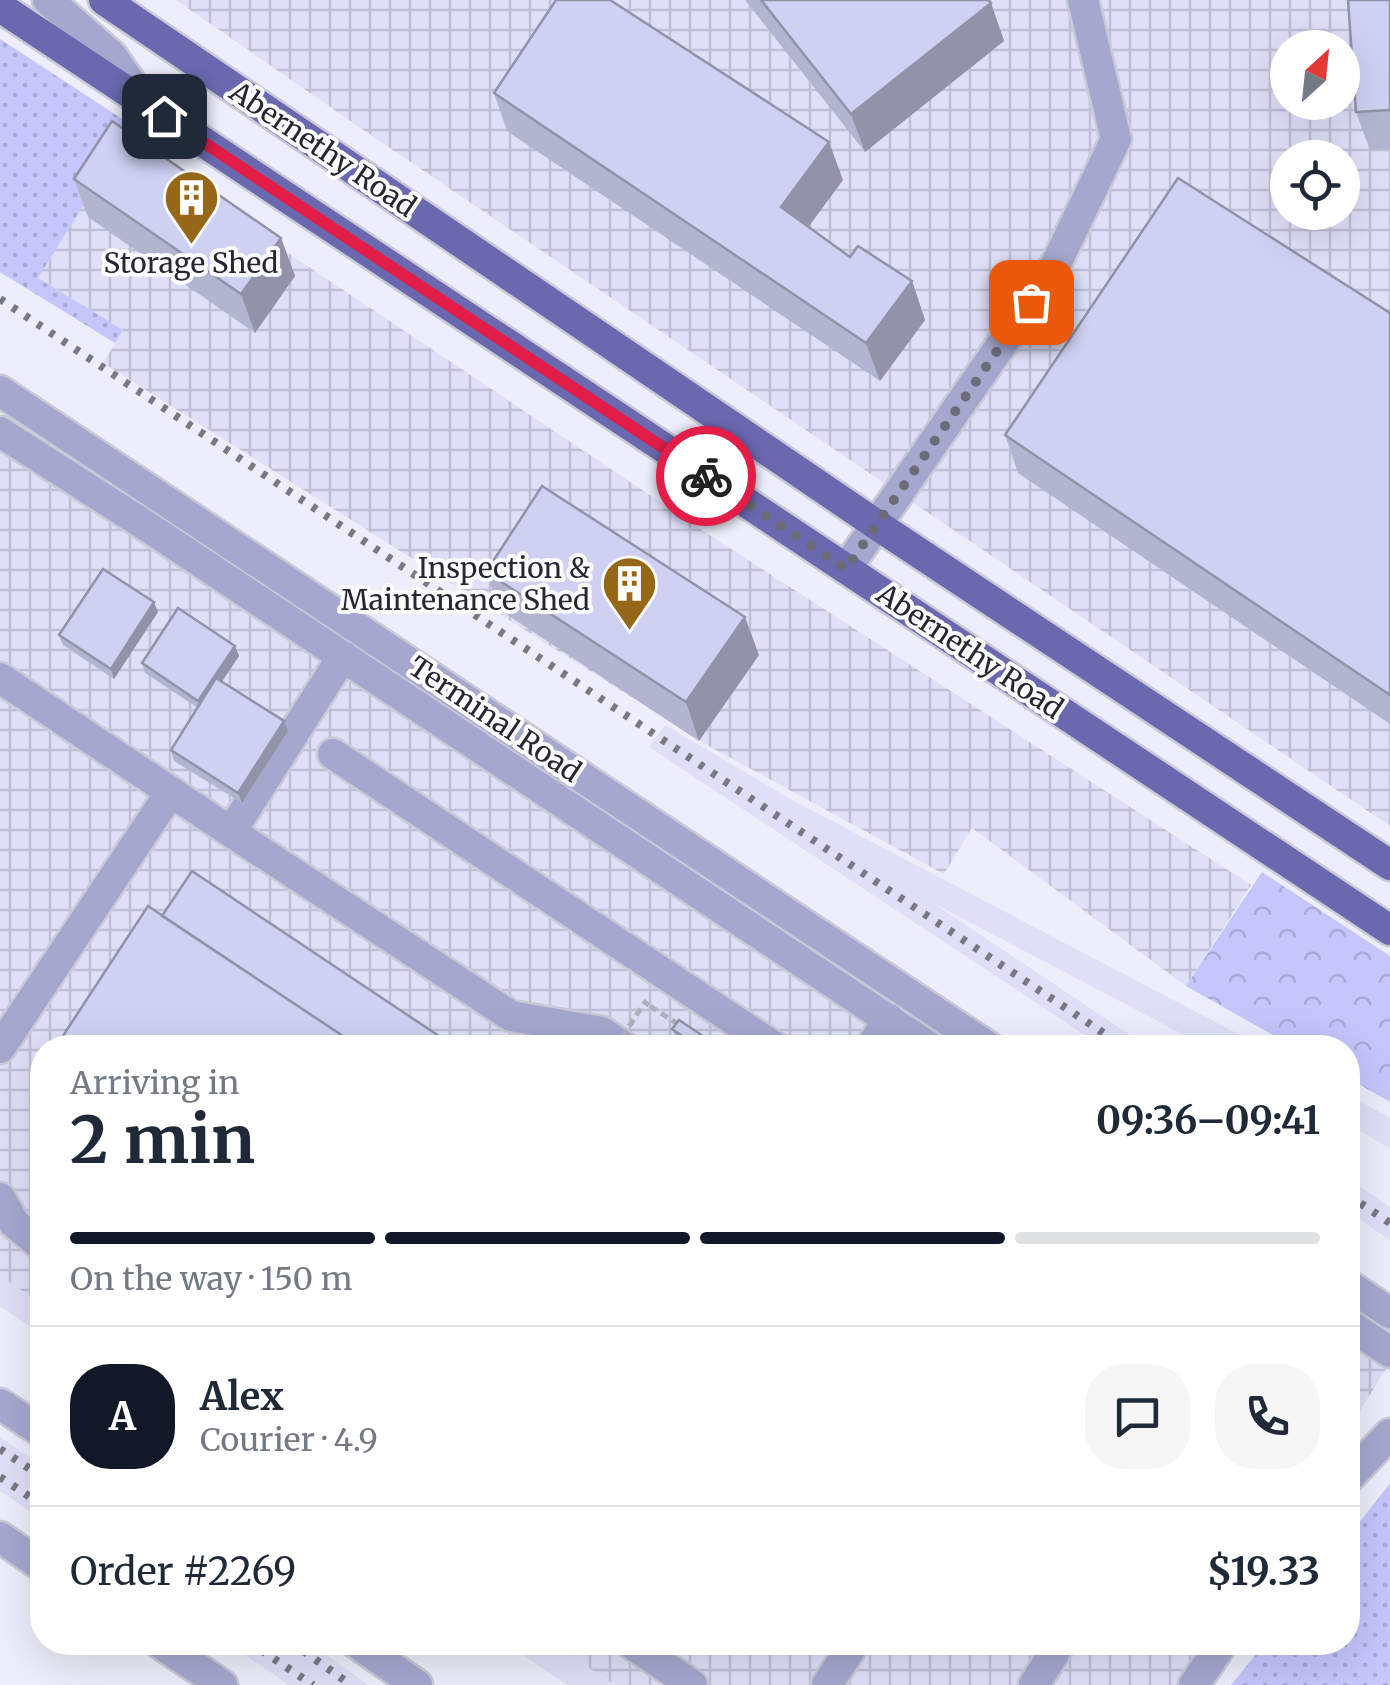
<!DOCTYPE html>
<meta charset="utf-8">
<style>
:root{--surface:#fff;--page:#f6f6f7;--text:#1f2937;--muted:#747a83;--line:#e0e1e3;--accent:#111827}
body{margin:0;font-family:Merriweather,serif;background:var(--page);color:var(--text);height:100vh;display:flex;flex-direction:column;font-size:38px;white-space:nowrap}
*{box-sizing:border-box;margin:0}
p{font-size:32px;color:var(--muted)}
.icon{flex:none;width:55px;height:55px;fill:none;stroke:currentColor;stroke-width:2;stroke-linecap:round;stroke-linejoin:round}
.map{position:relative;flex:1;overflow:hidden}
.side{position:absolute;left:30px;top:1035px;width:1330px;height:620px;display:flex;flex-direction:column;background:var(--surface);border-radius:40px;box-shadow:0 10px 40px #0002}
.side>*{flex:none}
.needle{width:65px;rotate:27deg}
.tools{position:absolute;left:1270px;top:30px;display:grid;gap:20px}
.tools a{display:grid;place-items:center;width:90px;height:90px;border-radius:50%;background:var(--surface);box-shadow:0 10px 40px #0002;font-size:50px}
.pin{position:absolute;display:grid;place-items:center;width:85px;height:85px;color:#fff;margin:-42px;border-radius:20px;box-shadow:0 5px 15px #0006}
.courier{position:absolute;display:grid;place-items:center;width:100px;height:100px;margin:-50px;border:8px solid #e11d48;border-radius:50%;background:#fff;color:#222;box-shadow:0 2px 12px #0007}
.headline em{font-style:normal;font-weight:700}
.headline div{display:flex;flex-direction:column-reverse}
.headline{display:flex;align-items:center;justify-content:space-between;height:170px;padding:0 40px}
h1{font-size:65px;font-weight:700;line-height:75px}
.bar{display:grid;grid-template-columns:repeat(4,1fr);gap:15px 10px;align-content:center;height:120px;padding:0 40px}
.bar i{height:12px;border-radius:8px;background:var(--line)}
.bar .active{background:var(--accent)}
.bar p{grid-column:span 4}
.line{display:flex;align-items:center;gap:25px;padding:0 40px;border-top:2px solid var(--line)}
.line div{flex:1}
.round{display:grid;place-items:center;flex:none;width:105px;height:105px;border-radius:40px;background:var(--page)}
.map>svg:first-child{display:block}
.built{fill:#dfe0f8}
.industrial{fill:url(#industrial-grid);fill-rule:evenodd}
.grass{fill:url(#grass-dots)}
.forest{fill:url(#forest-crowns)}
.lines{fill:none;stroke-linecap:round;stroke-linejoin:round}
.minor-casing{stroke:#c9c9d7;stroke-width:35}
.major-casing{stroke:#c9c9d7;stroke-width:35}
.path{stroke:#b0b0be;stroke-width:5;stroke-dasharray:8 5;stroke-linecap:butt}
.minor{stroke:#a5a7ce;stroke-width:30}
.major{stroke:#6a69af;stroke-width:30}
.rail{stroke:#797986;stroke-width:8;stroke-dasharray:5 10;stroke-linecap:butt}
.path-bridge{stroke:#b0b0be;stroke-width:5;stroke-dasharray:8 5;stroke-linecap:butt}
.wall{fill:#b3b4d0}
.shaded-wall{fill:#9292a9}
.building{fill:#d0d1f2;stroke:#9292a9;stroke-width:2.5}
.done{stroke:#6c6c79;stroke-width:10;stroke-dasharray:0 18}
.route{stroke:#e11d48;stroke-width:12}
.labels{text-anchor:middle;stroke-width:8;stroke-linejoin:round;paint-order:stroke}
.street-label{font-size:28px;fill:#262733;stroke:#fcfcfc}
.poi-label{font-size:28px;fill:#262733;stroke:#fcfcfc}
</style>
<div class="map">
<svg width="1390" height="1685" viewBox="0 0 1390 1685">
<defs>
<pattern id="industrial-grid" width="8" height="8" patternUnits="userSpaceOnUse" patternTransform="scale(2.5)"><rect width="8" height="8" fill="#dfe0f8"/><path d="M0 4h8M4 0v8" fill="none" stroke="#bfc0d5"/></pattern>
<pattern id="grass-dots" width="8" height="8" patternUnits="userSpaceOnUse" patternTransform="scale(2.5)"><rect width="8" height="8" fill="#c4c6fc"/><path d="M2 2h.1M6 6h.1" fill="none" stroke="#a8aad8" stroke-width="1.8" stroke-linecap="round"/></pattern>
<pattern id="forest-crowns" width="20" height="18" patternUnits="userSpaceOnUse" patternTransform="scale(2.5)"><rect width="20" height="18" fill="#c4c6fc"/><path d="M2 6a3 3 0 1 1 6 0M12 15a3 3 0 1 1 6 0" fill="none" stroke="#a8aad8"/></pattern>
</defs>
<rect width="100%" height="100%" fill="#ededfb"/>
<path class="built" d="M665,725L792,800L1263,1047H1207L933,903L1148,1047H1103L649,747Z
M1348,1094L1390,1118V1149L1348,1123Z
M1348,1178L1390,1207V1240L1348,1212Z
M0,1276L42,1304V1335L0,1306Z
M0,1437L42,1466V1520L0,1491Z
M227,1643H309L369,1685H289Z
M505,1643H551L614,1685H567Z"/>
<path class="industrial" d="M176,0H1390V826L359,127ZM1288,48H1342V102H1288ZM1288,158H1342V212H1288Z
M122,142L714,538L1251,885L1186,986L972,828L944,874L707,745L103,363L123,330L38,278Z
M0,448L46,475L910,1047L42,1048V1304L0,1276Z
M1348,1338L1388,1366L1348,1429Z
M551,1643H1206L1178,1685H615Z"/>
<path class="grass" d="M0,39L133,126L38,278L123,330L115,343L0,272Z
M1390,1483V1685H1231L1265,1643L1348,1642V1537Z"/>
<path class="forest" d="M1262,872L1390,956V1102L1348,1078V1048L1294,1047L1186,986Z"/>
<g class="lines">
<defs>
<path id="minor" d="M48,0L112,56L143,101
M0,391L990,1048
M0,432L151,529L931,1048
M846,569L1053,270L1116,139L1083,0
M343,656L231,832L511,1016L602,1032L625,1048
M0,678L231,832
M333,754L776,1048
M0,1048L170,793
M870,1048L889,1019
M0,1198L14,1223L42,1246
M1348,1285L1390,1313
M1348,1324L1390,1352
M0,1404L42,1432
M1348,1478L1390,1434
M0,1537L42,1566
M158,1642L222,1685
M355,1642L417,1685
M629,1642L692,1685
M827,1685L855,1642
M1034,1685L1061,1642
M1194,1685L1223,1642"/>
<path id="major" d="M104,0L877,525L1390,865
M0,7L1390,930"/>
</defs>
<use href="#minor" class="minor-casing"/>
<use href="#major" class="major-casing"/>
<path class="path" d="M650,1006L678,1024L680,1020"/>
<use href="#minor" class="minor"/>
<use href="#major" class="major"/>
<path class="rail" d="M0,299L1126,1048
M1348,1195L1390,1223
M0,1449L42,1477
M0,1477L42,1505
M249,1642L313,1685
M291,1642L351,1685"/>
<path class="path-bridge" d="M615,1048L645,1002L650,1006"/>
</g>
<path class="wall" d="M745,0H988L1004,41L865,152Z
M1390,0V149L1370,150L1356,112Z
M494,93L843,180L808,227L850,257L912,281L925,320L880,381L507,131Z
M74,179L281,238L295,276L255,333L88,217Z
M1390,313V724L1018,473L1005,435Z
M486,572L759,655L699,741L500,610Z
M158,612L114,679L63,645L59,635Z
M235,646L239,656L222,682L288,731L242,803L174,761L171,750L198,708L145,673L142,663Z
M672,1029L721,1048H688L676,1039Z
M42,1067V1097L35,1077Z"/>
<path class="shaded-wall" d="M991,3L1004,41L865,152L851,114Z
M829,142L843,180L795,245L781,207Z
M281,238L295,276L255,333L241,294Z
M912,281L925,320L880,381L866,343Z
M154,602L158,612L114,679L111,669Z
M745,617L759,655L699,741L686,702Z
M235,646L239,656L202,711L198,701Z
M284,721L288,731L242,803L238,793Z"/>
<path class="building" d="M556,0H610L829,142L781,207L850,257L858,246L912,281L866,343L494,93Z
M761,0H988L991,3L851,114Z
M1348,0H1390V110L1356,112Z
M112,121L281,238L241,294L74,179Z
M1178,178L1390,313V695L1005,435Z
M542,486L745,617L686,702L486,572Z
M103,569L154,602L111,669L59,635Z
M178,608L235,646L198,701L142,663Z
M216,678L284,721L238,793L171,750Z
M192,871L457,1048H361L162,916Z
M148,906L361,1048H55Z
M679,1020L721,1048H700L672,1029Z
M42,1067V1082L35,1077Z"/>
<g class="lines">
<path class="done" d="M706,476L846,569L1031,302"/>
<path class="route" d="M164,116L706,476"/>
</g>
<defs>
<symbol id="building-pin" viewBox="-11 -11 22 30"><path d="M0 17L-7.5 6A9.5 9.5 0 1 1 7.5 6Z" fill="#976719" stroke="#fcfcfc"/><path d="M-4-6H4V6H1V3H-1V6H-4ZM-2.5-4.3h1.7v1.8h-1.7ZM.8-4.3h1.7v1.8H.8ZM-2.5-1h1.7V.8h-1.7ZM.8-1h1.7V.8H.8Z" fill="#fff"/></symbol>
</defs>
<g fill-rule="evenodd">
<use href="#building-pin" x="160" y="166" width="63" height="86"/>
<use href="#building-pin" x="598" y="552" width="63" height="86"/>
</g>
<g class="labels">
<g class="street-label">
<text transform="translate(323 149) rotate(34)" y="10">Abernethy Road</text>
<text transform="translate(970 651) rotate(34)" y="10">Abernethy Road</text>
<text transform="translate(495 719) rotate(34)" y="10">Terminal Road</text>
</g>
<g class="poi-label">
<text x="191" y="273">Storage Shed</text>
<text x="590" y="578" text-anchor="end">Inspection &amp;<tspan x="590" dy="32">Maintenance Shed</tspan></text>
</g>
</g>
</svg>
<div class="tools">
<a><svg class="needle" viewBox="-14 -14 28 28"><path d="M0-13l5 13h-10z" fill="#e53935"/><path d="M0 13l5-13h-10z" fill="#747a83"/></svg></a>
<a><svg class="icon" aria-label="locate" viewBox="0 0 24 24"><circle cx="12" cy="12" r="6"/><path d="M12 2v4M12 18v4M2 12h4M18 12h4"/></svg></a>
</div>
<div class="pin" style="left:1031px;top:302px;background:#ea580c"><svg class="icon" aria-label="bag" viewBox="0 0 24 24"><path d="M5 8h14l-1 12H6zM9 8a3 3 0 0 1 6 0"/></svg></div>
<div class="pin" style="left:164px;top:116px;background:#1f2937"><svg class="icon" aria-label="home" viewBox="0 0 24 24"><path d="M3 11l9-7 9 7M6 9v11h12V9"/></svg></div>
<div class="courier" style="left:706px;top:476px"><svg class="icon" aria-label="bike" viewBox="0 0 24 24"><circle cx="6" cy="16" r="4"/><circle cx="18" cy="16" r="4"/><path d="M6 16l4-8h5l3 8M10 8l3 8H6M13 5h3"/></svg></div>
<section class="side">
<div class="headline"><div><h1>2 min</h1><p>Arriving in</p></div><em>09:36–09:41</em></div>
<div class="bar"><i class="active"></i><i class="active"></i><i class="active"></i><i></i><p>On the way · 150 m</p></div>
<div class="line" style="height:180px"><b class="round" style="background:var(--accent);color:#fff">A</b><div><b>Alex</b><p>Courier · 4.9</p></div><a class="round"><svg class="icon" aria-label="chat" viewBox="0 0 24 24"><path d="M4 5h16v11H9l-5 4z"/></svg></a><a class="round"><svg class="icon" aria-label="phone" viewBox="0 0 24 24"><path d="M5 4h4l2 5-3 2q2 4 5 5l2-3 5 2v4C11 20 4 13 5 4z"/></svg></a></div>
<div class="line" style="height:130px"><div>Order #2269</div><b>$19.33</b></div>
</section>
</div>
